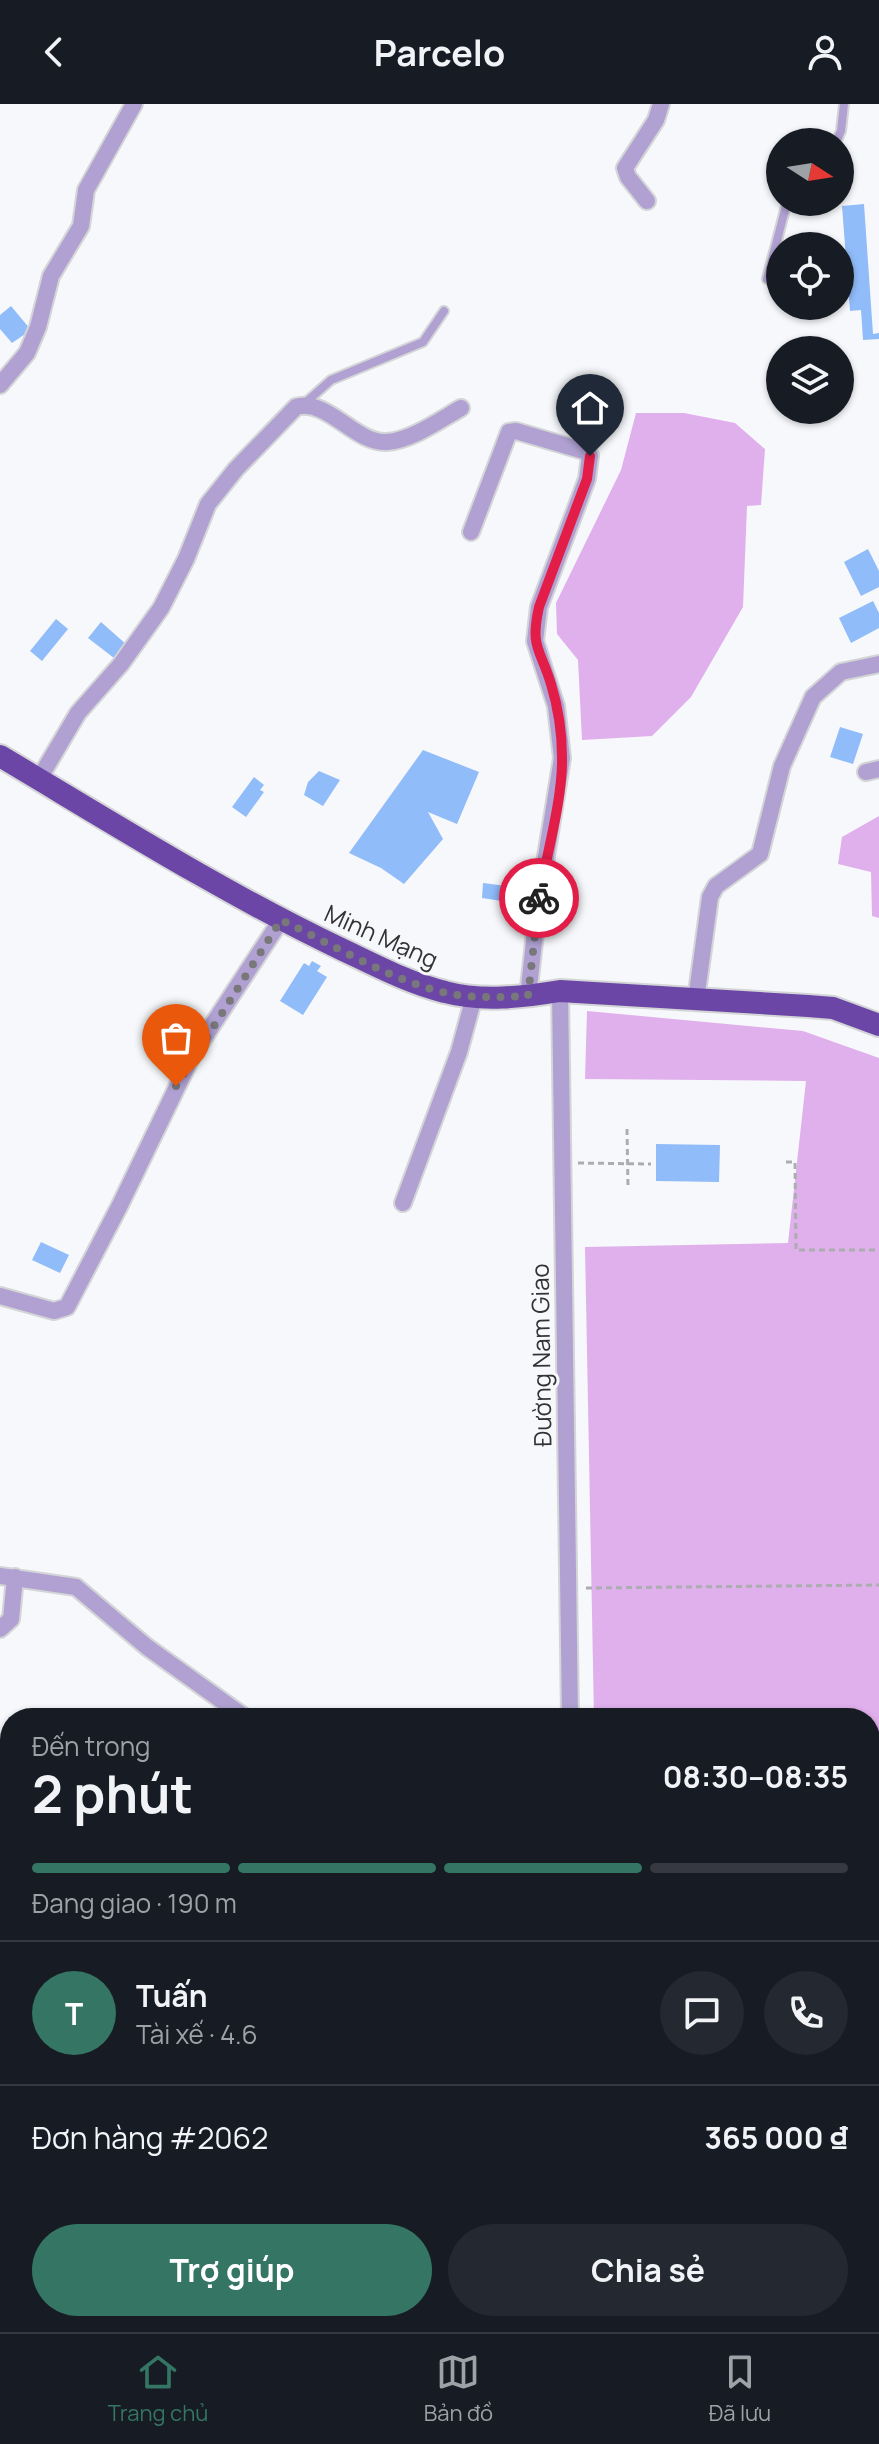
<!DOCTYPE html>
<html lang="vi">
<meta charset="utf-8">
<style>
:root{--surface:#171b24;--page:#242831;--text:#f1f3f6;--muted:#9ea1a6;--line:#363941;--accent:#347564}
body{margin:0;font-family:Manrope,sans-serif;background:var(--page);color:var(--text);height:100vh;display:flex;flex-direction:column;font-size:30px;white-space:nowrap}
*{box-sizing:border-box;margin:0}
p{font-size:26px;color:var(--muted)}
.icon{flex:none;width:44px;height:44px;fill:none;stroke:currentColor;stroke-width:2;stroke-linecap:round;stroke-linejoin:round}
.map{position:relative;flex:1;overflow:hidden}
.drawer{position:absolute;left:0px;top:1604px;width:880px;height:624px;display:flex;flex-direction:column;background:var(--surface);border-radius:32px 32px 0 0;box-shadow:0 2px 6px #0004}
.drawer>*{flex:none}
.needle{width:52px;rotate:102deg}
.tools{position:absolute;left:766px;top:24px;display:grid;gap:16px}
.tools a{display:grid;place-items:center;width:88px;height:88px;border-radius:50%;background:var(--surface);box-shadow:0 2px 6px #0004;font-size:40px}
.pin{position:absolute;display:grid;place-items:center;width:68px;height:68px;color:#fff;margin:-82px -34px;border-radius:50% 50% 50% 0;rotate:-45deg;box-shadow:0 0 8px #0007}
.pin .icon{rotate:45deg}
.courier{position:absolute;display:grid;place-items:center;width:80px;height:80px;margin:-40px;border:6px solid #e11d48;border-radius:50%;background:#fff;color:#222;box-shadow:0 2px 10px #0007}
.head em{font-style:normal;font-weight:700}
.head div{display:flex;flex-direction:column-reverse}
.head{display:flex;align-items:center;justify-content:space-between;height:136px;padding:0 32px}
h1{font-size:52px;font-weight:700;line-height:60px}
.bar{display:grid;grid-template-columns:repeat(4,1fr);gap:12px 8px;align-content:center;height:96px;padding:0 32px}
.bar i{height:10px;border-radius:6px;background:var(--line)}
.bar .active{background:var(--accent)}
.bar p{grid-column:span 4}
.line{display:flex;align-items:center;gap:20px;padding:0 32px;border-top:2px solid var(--line)}
.line div{flex:1}
.round{display:grid;place-items:center;flex:none;width:84px;height:84px;border-radius:42px;background:var(--page)}
.primary-button{display:flex;gap:16px;margin-top:auto;padding:16px 32px}
.primary-button a{flex:1;height:92px;border-radius:48px;background:var(--accent);color:#fff;font-size:32px;font-weight:700;line-height:92px;text-align:center}
.primary-button a+a{background:var(--page);color:var(--text)}
header{display:flex;justify-content:space-between;align-items:center;height:104px;padding:0 32px;background:var(--surface);font-size:36px;font-weight:700}
.menu{display:flex;justify-content:space-around;align-items:center;height:112px;border-top:2px solid var(--line);background:var(--surface);font-size:22px;color:var(--muted)}
.menu a{display:grid;justify-items:center;gap:4px}
.menu .active{color:var(--accent)}
.map>svg:first-child{display:block}
.green{fill:#e0b0ec}
.building{fill:#90bcf9}
.lines{fill:none;stroke-linecap:round;stroke-linejoin:round}
.service-casing{stroke:#d4d5d7;stroke-width:12}
.minor-casing{stroke:#d4d5d7;stroke-width:20}
.trunk-casing{stroke:#d4d5d7;stroke-width:26}
.path{stroke:#acadaf;stroke-width:3;stroke-dasharray:6 4;stroke-linecap:butt}
.service{stroke:#b0a1d2;stroke-width:8}
.minor{stroke:#b0a1d2;stroke-width:16}
.trunk{stroke:#6b46a6;stroke-width:22}
.done{stroke:#78787a;stroke-width:8;stroke-dasharray:0 14.4}
.route{stroke:#e11d48;stroke-width:10}
.labels{text-anchor:middle;stroke-width:6;stroke-linejoin:round;paint-order:stroke}
.street-label{font-size:24px;fill:#333334;stroke:#f7f8fb}
</style>
<header><svg class="icon" aria-label="back" viewBox="0 0 24 24"><path d="M15 5l-7 7 7 7"/></svg>Parcelo<svg class="icon" aria-label="person" viewBox="0 0 24 24"><circle cx="12" cy="8" r="4"/><path d="M4 21q1-7 8-7t8 7"/></svg></header>
<div class="map">
<svg width="879" height="2228" viewBox="0 0 879 2228">
<rect width="100%" height="100%" fill="#f7f8fb"/>
<path class="green" d="M636,309H684L735,319L765,345L761,401L747,402L743,503L691,593L652,632L582,636L578,556L557,530L556,499L621,366Z
M879,712V814L872,812L871,768L838,760L842,733Z
M587,907L803,927L879,954V1775H870V1614H594L585,1143L788,1139L806,977L585,975Z
M870,2109L879,2115V2228H288L284,2220L870,2218Z"/>
<path class="building" d="M864,100L873,230L879,229V235L863,236L861,206L850,207L842,102Z
M11,202L31,226L12,239L0,225V211Z
M868,445L879,467V483L861,492L844,458Z
M873,497L879,509V524L851,539L839,514Z
M56,515L68,525L42,557L30,547Z
M101,518L127,541L114,554L88,534Z
M840,623L863,630L853,660L830,653Z
M423,646L479,668L457,720L428,708L443,735L404,780L381,764L349,749Z
M319,667L340,676L323,702L304,691L308,678Z
M254,673L264,681L260,686L264,688L246,713L232,703Z
M483,779L529,785L528,801L482,794Z
M312,857L321,862L317,867L327,873L303,911L280,897L304,859L309,862Z
M656,1040L720,1041L719,1078L656,1077Z
M41,1138L69,1151L60,1169L32,1156Z"/>
<g class="lines">
<defs>
<path id="service" d="M836,38L841,27L844,0
M767,175L787,98
M304,300L331,276L423,238L444,207"/>
<path id="minor" d="M647,97L628,73L625,64L656,16L661,0
M0,281L27,249L38,223L51,172L81,122L86,86L134,0
M471,428L509,328L516,327L584,347L590,352L587,375L539,503L535,537L556,602L562,654L538,802L528,892
M866,668L879,665
M39,675L78,609L121,560L161,504L186,455L208,400L236,365L296,303C328,294 355,340 387,338C412,336 440,316 461,304
M560,887L570,1614
M696,896L710,793L716,782L760,750L782,662L813,593L841,568L879,560
M403,1099L459,948L474,893
M0,1192L54,1207L67,1203L120,1101L192,952L281,816
M0,1472L76,1483L147,1543L246,1614
M0,1525L11,1515L15,1473
M870,1800H879
M870,1834L879,1829
M870,2008L879,2020
M0,2158L10,2157
M244,2228L259,2218"/>
<path id="trunk" d="M0,652C111,718 222,788 339,844C373,860 408,879 445,888C482,898 523,893 560,887L808,902L833,904L879,921"/>
</defs>
<use href="#service" class="service-casing"/>
<use href="#minor" class="minor-casing"/>
<use href="#trunk" class="trunk-casing"/>
<path class="path" d="M627,1025L628,1082
M786,1058H795L796,1146H879
M578,1059L651,1060
M586,1484L879,1481"/>
<use href="#service" class="service"/>
<use href="#minor" class="minor"/>
<use href="#trunk" class="trunk"/>
</g>
<g class="lines">
<path class="done" d="M176,982L281,816C334,841 389,876 447,889C473,895 501,893 528,892L539,794"/>
<path class="route" d="M539,794C546,752 563,695 562,653C562,629 558,603 551,580C540,544 530,544 539,503L587,375L590,352"/>
</g>
<g class="labels">
<g class="street-label">
<text transform="translate(381 833) rotate(24)" y="8">Minh Mạng</text>
<text transform="translate(542 1251) rotate(-91)" y="8">Đường Nam Giao</text>
</g>
</g>
</svg>
<div class="tools">
<a><svg class="needle" viewBox="-14 -14 28 28"><path d="M0-13l5 13h-10z" fill="#e53935"/><path d="M0 13l5-13h-10z" fill="#9ea1a6"/></svg></a>
<a><svg class="icon" aria-label="locate" viewBox="0 0 24 24"><circle cx="12" cy="12" r="6"/><path d="M12 2v4M12 18v4M2 12h4M18 12h4"/></svg></a>
<a><svg class="icon" aria-label="layers" viewBox="0 0 24 24"><path d="M12 4l9 5-9 5-9-5zM3 14l9 5 9-5"/></svg></a>
</div>
<div class="pin" style="left:176px;top:982px;background:#ea580c"><svg class="icon" aria-label="bag" viewBox="0 0 24 24"><path d="M5 8h14l-1 12H6zM9 8a3 3 0 0 1 6 0"/></svg></div>
<div class="pin" style="left:590px;top:352px;background:#1f2937"><svg class="icon" aria-label="home" viewBox="0 0 24 24"><path d="M3 11l9-7 9 7M6 9v11h12V9"/></svg></div>
<div class="courier" style="left:539px;top:794px"><svg class="icon" aria-label="bike" viewBox="0 0 24 24"><circle cx="6" cy="16" r="4"/><circle cx="18" cy="16" r="4"/><path d="M6 16l4-8h5l3 8M10 8l3 8H6M13 5h3"/></svg></div>
<section class="drawer">
<div class="head"><div><h1>2 phút</h1><p>Đến trong</p></div><em>08:30–08:35</em></div>
<div class="bar"><i class="active"></i><i class="active"></i><i class="active"></i><i></i><p>Đang giao · 190 m</p></div>
<div class="line" style="height:144px"><b class="round" style="background:var(--accent);color:#fff">T</b><div><b>Tuấn</b><p>Tài xế · 4.6</p></div><a class="round"><svg class="icon" aria-label="chat" viewBox="0 0 24 24"><path d="M4 5h16v11H9l-5 4z"/></svg></a><a class="round"><svg class="icon" aria-label="phone" viewBox="0 0 24 24"><path d="M5 4h4l2 5-3 2q2 4 5 5l2-3 5 2v4C11 20 4 13 5 4z"/></svg></a></div>
<div class="line" style="height:104px"><div>Đơn hàng #2062</div><b>365 000 ₫</b></div>
<div class="primary-button"><a>Trợ giúp</a><a>Chia sẻ</a></div>
</section>
</div>
<nav class="menu">
<a class="active"><svg class="icon" aria-label="home" viewBox="0 0 24 24"><path d="M3 11l9-7 9 7M6 9v11h12V9"/></svg>Trang chủ</a>
<a><svg class="icon" aria-label="map" viewBox="0 0 24 24"><path d="M3 6l6-2 6 2 6-2v14l-6 2-6-2-6 2zM9 4v14M15 6v14"/></svg>Bản đồ</a>
<a><svg class="icon" aria-label="saved" viewBox="0 0 24 24"><path d="M7 4h10v16l-5-4-5 4z"/></svg>Đã lưu</a>
</nav>
